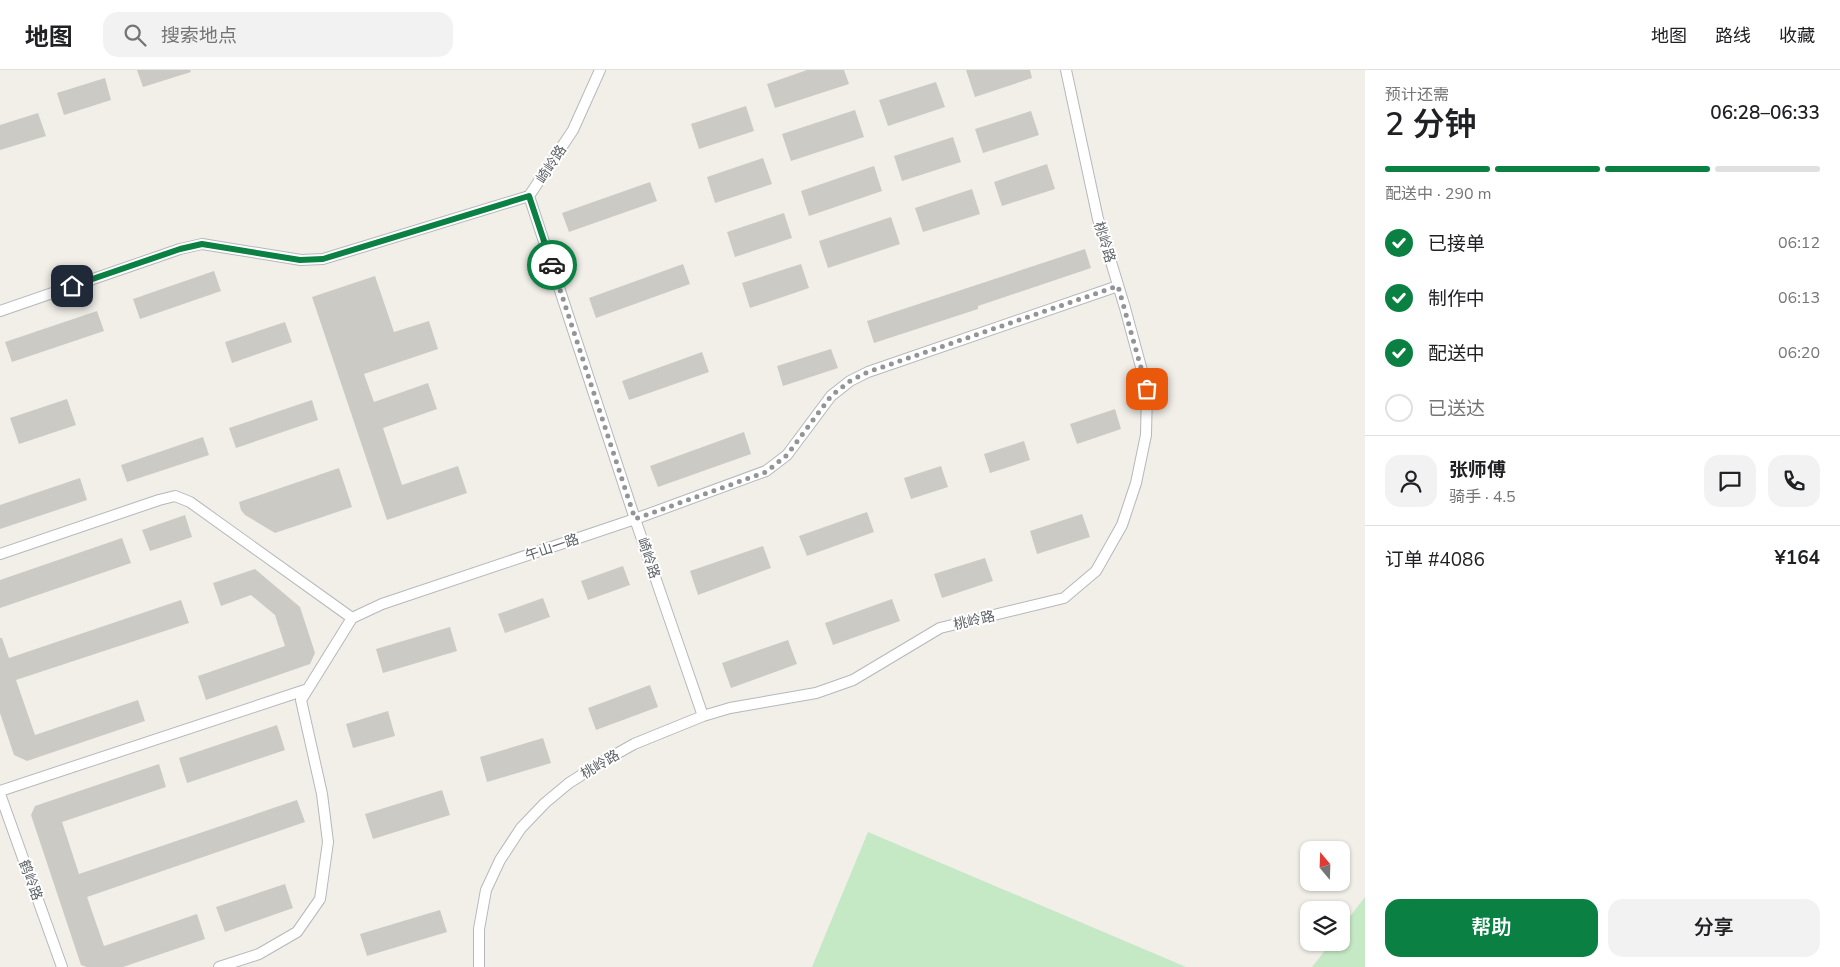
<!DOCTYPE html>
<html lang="zh">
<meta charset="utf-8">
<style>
:root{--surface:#fff;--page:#f2f2f2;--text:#202124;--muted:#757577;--line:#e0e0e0;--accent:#0b8043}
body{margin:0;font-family:"Nunito Sans","Noto Sans SC",sans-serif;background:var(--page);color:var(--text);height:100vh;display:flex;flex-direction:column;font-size:19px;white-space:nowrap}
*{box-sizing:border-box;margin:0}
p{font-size:16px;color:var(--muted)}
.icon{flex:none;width:28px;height:28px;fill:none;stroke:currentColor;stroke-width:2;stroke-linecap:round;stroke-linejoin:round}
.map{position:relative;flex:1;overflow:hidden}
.panel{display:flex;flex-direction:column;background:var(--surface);width:475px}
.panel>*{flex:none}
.needle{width:32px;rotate:341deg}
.controls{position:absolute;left:1300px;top:771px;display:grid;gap:10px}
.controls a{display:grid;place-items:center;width:50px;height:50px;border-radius:10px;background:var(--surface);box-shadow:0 1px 4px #0004;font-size:25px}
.pin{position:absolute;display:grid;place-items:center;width:42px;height:42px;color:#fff;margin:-21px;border-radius:10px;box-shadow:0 2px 8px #0006}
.courier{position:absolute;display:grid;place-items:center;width:50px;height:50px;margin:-25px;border:4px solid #0b8043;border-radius:50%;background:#fff;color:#222;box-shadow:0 1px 6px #0007}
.headline em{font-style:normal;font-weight:600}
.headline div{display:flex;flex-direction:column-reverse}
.headline{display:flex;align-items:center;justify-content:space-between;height:85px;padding:0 20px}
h1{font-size:32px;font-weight:600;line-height:38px}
.bar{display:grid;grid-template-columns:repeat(4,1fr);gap:8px 5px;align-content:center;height:60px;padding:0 20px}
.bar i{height:6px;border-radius:4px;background:var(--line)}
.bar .current{background:var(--accent)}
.bar p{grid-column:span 4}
.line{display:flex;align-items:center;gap:12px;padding:0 20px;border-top:1px solid var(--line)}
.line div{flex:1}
.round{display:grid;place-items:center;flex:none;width:52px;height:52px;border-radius:15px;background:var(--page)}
ol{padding:0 20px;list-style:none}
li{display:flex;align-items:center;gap:15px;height:55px}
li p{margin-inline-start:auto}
li .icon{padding:5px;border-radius:50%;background:var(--accent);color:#fff;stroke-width:4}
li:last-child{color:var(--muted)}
li i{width:28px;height:28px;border:2px solid var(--line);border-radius:50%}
.action{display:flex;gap:10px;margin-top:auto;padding:10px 20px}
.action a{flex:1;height:58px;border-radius:15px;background:var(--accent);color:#fff;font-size:20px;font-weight:600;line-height:58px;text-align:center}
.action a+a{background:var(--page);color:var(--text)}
header{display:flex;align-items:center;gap:30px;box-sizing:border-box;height:70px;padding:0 25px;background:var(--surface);border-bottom:1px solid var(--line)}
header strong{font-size:24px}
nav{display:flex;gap:28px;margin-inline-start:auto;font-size:18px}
.search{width:350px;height:45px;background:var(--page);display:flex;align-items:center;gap:12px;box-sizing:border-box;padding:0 18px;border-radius:15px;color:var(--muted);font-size:19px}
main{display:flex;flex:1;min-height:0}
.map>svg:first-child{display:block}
.green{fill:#c5e8c5}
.building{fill:#cccac5}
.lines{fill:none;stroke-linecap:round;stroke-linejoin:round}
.minor-casing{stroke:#b5b8bc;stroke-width:12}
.minor{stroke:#fff;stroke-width:10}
.done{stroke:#929495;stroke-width:5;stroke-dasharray:0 9}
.route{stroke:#0b8043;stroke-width:6}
.labels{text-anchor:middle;stroke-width:4;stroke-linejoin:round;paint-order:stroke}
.street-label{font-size:14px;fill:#5f6368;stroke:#fff}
</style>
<header>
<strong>地图</strong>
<div class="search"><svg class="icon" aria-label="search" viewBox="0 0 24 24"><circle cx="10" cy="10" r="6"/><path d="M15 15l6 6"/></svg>搜索地点</div>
<nav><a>地图</a><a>路线</a><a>收藏</a></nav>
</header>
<main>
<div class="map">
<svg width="1365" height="897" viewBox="0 0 1365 897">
<rect width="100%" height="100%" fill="#f1efe8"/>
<path class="green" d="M868,762L1186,897H812Z
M1365,827V897H1312L1331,873L1341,872V858Z"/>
<path class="building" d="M137,0H190L191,2L143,17Z
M807,0H844L849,14L775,38L767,14Z
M966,0H1030L1032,8L975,27Z
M105,8L111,30L64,45L57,23Z
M936,12L945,37L888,56L879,30Z
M746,36L754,61L699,79L691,54Z
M855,40L864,67L791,91L782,64Z
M1031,41L1039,65L983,83L975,59Z
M38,43L46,66L0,80V55Z
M953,67L961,92L902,111L894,86Z
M763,88L772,114L715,133L707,107Z
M1047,94L1055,119L1002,136L994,112Z
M874,96L882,121L809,146L801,121Z
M650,112L657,131L569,162L562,143Z
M972,119L980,144L923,162L915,138Z
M784,143L792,168L735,187L727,162Z
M891,147L900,174L828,198L819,171Z
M1085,179L1091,198L978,236V239L874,273L867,251Z
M683,194L690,214L596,248L589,228Z
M801,194L809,218L750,238L742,213Z
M214,201L221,221L140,249L133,229Z
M375,206L394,262L429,251L438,279L364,304L374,332L428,313L437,339L383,358L402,415L458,396L467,423L387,450L312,227Z
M97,241L104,261L12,292L5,272Z
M285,252L292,272L232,293L225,272Z
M831,279L838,298L783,316L777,296Z
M702,282L709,302L629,330L622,311Z
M67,329L76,355L19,374L10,348Z
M312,330L318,350L236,378L229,358Z
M1115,339L1121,359L1077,374L1070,354Z
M744,362L751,384L658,417L650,396Z
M203,367L209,385L127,412L121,395Z
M1024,371L1030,390L990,403L984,384Z
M941,396L948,417L911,429L904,408Z
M339,398L352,437L275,463L245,445L241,440L239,432Z
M80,408L87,430L0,459V435Z
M867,442L874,462L807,486L799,466Z
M1082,444L1090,467L1037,484L1030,461Z
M185,445L192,467L150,481L142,460Z
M122,468L131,493L0,538V510Z
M763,476L771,498L698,525L690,501Z
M985,488L993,511L942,528L934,504Z
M623,496L630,515L588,530L581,511Z
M255,499L300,537L315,583L310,594L206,630L198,606L285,576L275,545L251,525L221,536L213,513Z
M543,528L550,547L505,563L498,544Z
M892,529L900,551L833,575L825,553Z
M181,530L189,553L16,610L35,665L138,630L145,651L27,691L14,685L0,643V568H2L9,588Z
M450,557L457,581L383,603L376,579Z
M788,570L797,594L731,618L722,593Z
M650,615L658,637L596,660L588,638Z
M388,641L395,666L353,678L346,654Z
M277,655L285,680L187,713L179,688Z
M543,668L551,693L487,712L480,687Z
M159,694L166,717L62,752L79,804L297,730L305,752L87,827L104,876L197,844L205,869L123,897H87L81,895L31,745L35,736Z
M442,720L450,745L373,769L365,744Z
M285,814L293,838L225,862L216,837Z
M440,840L447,862L367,886L360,864Z"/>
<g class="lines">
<defs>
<path id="minor" d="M600,0L573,60L529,126L635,449L703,646
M0,241L180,179L202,174L301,190L323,189L529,126
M0,484L159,430L175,426L190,432L352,548
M0,721L308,619
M0,724L62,897
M219,897L259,884L297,862L320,829L328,772L322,724L301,630L352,548L382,534L635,449L766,401L787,385L831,326L850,311L868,302L1118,216
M479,897V859L486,820L500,790L521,758L545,733L569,713L602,692L634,674L703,646L730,638L816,623L853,610L940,558L1064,528L1096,501L1122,455L1136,413L1146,365L1147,319L1125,238L1098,149L1066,0"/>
</defs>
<use href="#minor" class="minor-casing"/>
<use href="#minor" class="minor"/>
</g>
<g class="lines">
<path class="done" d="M552,195L635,449L766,402L787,385L831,326L850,311L868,302L1118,216L1147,319"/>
<path class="route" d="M72,216L180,179L202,174L300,190L323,189L529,126L552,195"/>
</g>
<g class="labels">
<g class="street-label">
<text transform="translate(551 94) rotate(-57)" y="5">崎岭路</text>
<text transform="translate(1105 172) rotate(73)" y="5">桃岭路</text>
<text transform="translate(552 477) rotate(-19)" y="5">午山一路</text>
<text transform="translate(649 488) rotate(71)" y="5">崎岭路</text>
<text transform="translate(974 550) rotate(-13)" y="5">桃岭路</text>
<text transform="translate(600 694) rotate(-31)" y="5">桃岭路</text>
<text transform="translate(31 810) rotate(70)" y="5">鹤岭路</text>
</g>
</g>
</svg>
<div class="controls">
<a><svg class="needle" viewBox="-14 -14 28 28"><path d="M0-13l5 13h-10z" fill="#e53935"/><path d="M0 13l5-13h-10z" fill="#757577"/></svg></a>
<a><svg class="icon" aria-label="layers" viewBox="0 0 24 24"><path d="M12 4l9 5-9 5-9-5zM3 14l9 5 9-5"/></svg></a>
</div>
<div class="pin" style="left:1147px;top:319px;background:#ea580c"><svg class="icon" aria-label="bag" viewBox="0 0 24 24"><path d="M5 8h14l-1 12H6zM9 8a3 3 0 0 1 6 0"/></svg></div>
<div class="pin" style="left:72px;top:216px;background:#1f2937"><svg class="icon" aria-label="home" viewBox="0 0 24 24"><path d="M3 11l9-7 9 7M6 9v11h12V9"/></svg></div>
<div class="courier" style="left:552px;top:195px"><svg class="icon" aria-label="car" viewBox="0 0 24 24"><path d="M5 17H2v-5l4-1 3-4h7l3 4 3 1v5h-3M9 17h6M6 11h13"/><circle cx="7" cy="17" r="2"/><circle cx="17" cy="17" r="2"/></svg></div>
</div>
<section class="panel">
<div class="headline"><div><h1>2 分钟</h1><p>预计还需</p></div><em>06:28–06:33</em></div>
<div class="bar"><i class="current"></i><i class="current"></i><i class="current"></i><i></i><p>配送中 · 290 m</p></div>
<ol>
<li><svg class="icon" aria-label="check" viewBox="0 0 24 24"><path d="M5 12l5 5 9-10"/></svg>已接单<p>06:12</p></li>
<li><svg class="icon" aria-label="check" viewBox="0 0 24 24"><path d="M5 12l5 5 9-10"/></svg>制作中<p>06:13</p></li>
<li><svg class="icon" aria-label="check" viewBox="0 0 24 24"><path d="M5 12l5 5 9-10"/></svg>配送中<p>06:20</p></li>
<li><i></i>已送达</li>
</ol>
<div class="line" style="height:90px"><a class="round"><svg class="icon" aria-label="person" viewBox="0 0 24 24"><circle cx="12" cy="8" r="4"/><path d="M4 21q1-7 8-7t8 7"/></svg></a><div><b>张师傅</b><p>骑手 · 4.5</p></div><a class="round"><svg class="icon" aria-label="chat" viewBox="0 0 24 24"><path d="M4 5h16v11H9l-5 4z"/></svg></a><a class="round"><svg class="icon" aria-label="phone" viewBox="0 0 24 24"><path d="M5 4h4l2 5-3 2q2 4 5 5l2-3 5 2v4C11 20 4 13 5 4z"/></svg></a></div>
<div class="line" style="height:65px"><div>订单 #4086</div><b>¥164</b></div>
<div class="action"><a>帮助</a><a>分享</a></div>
</section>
</main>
